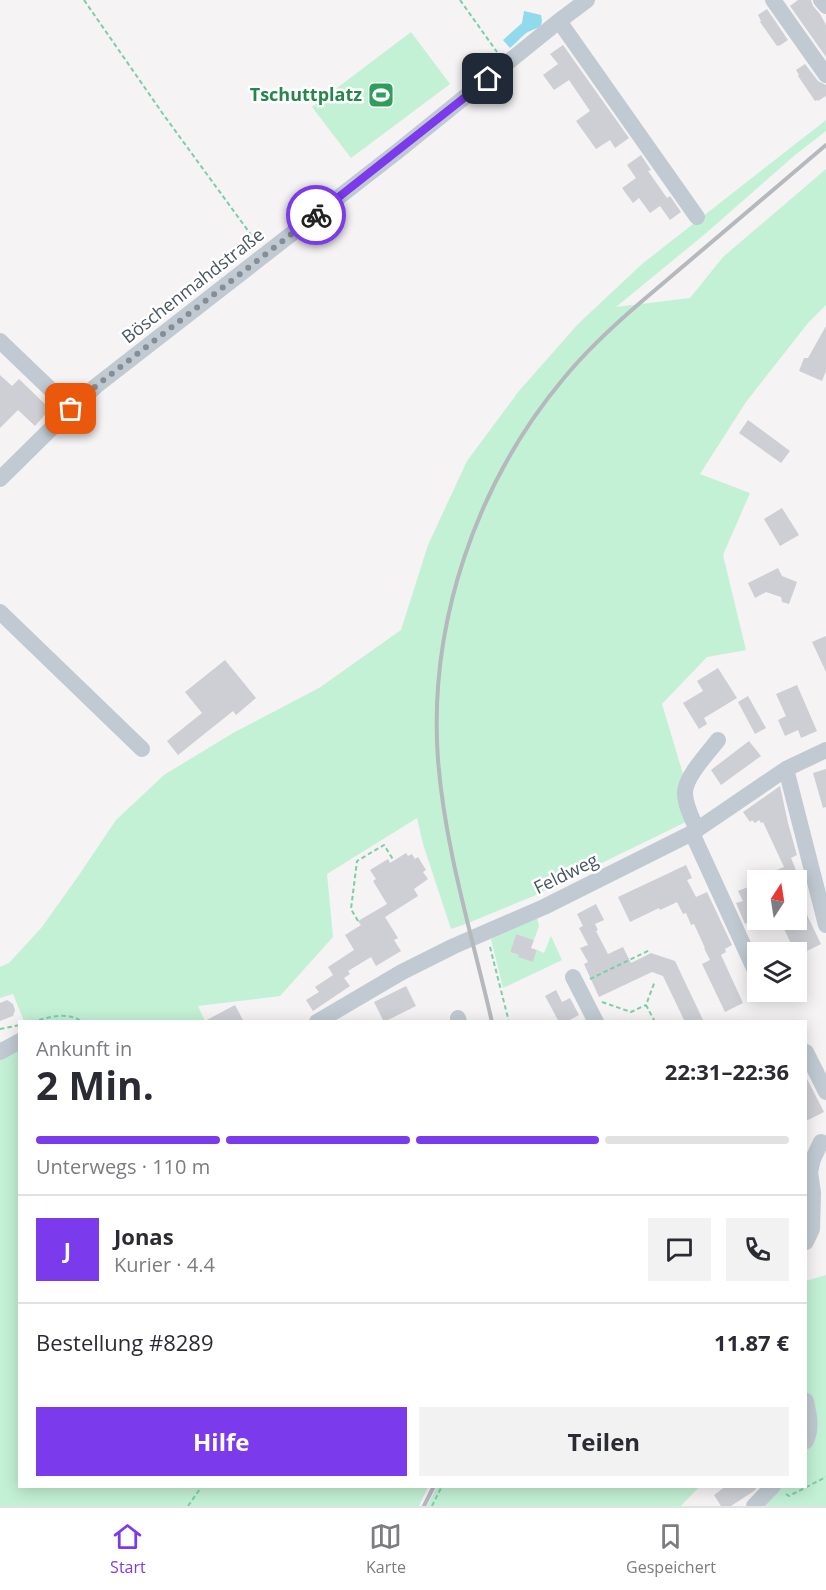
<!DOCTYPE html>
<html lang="de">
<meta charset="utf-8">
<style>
:root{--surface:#fff;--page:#f2f2f3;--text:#2b2b33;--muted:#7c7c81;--line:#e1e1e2;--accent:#7c3aed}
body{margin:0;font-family:"Open Sans",sans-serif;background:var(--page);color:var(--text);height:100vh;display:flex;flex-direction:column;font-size:22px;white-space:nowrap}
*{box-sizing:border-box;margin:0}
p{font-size:20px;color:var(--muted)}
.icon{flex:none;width:33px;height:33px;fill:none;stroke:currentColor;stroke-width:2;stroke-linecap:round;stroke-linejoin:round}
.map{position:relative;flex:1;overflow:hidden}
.drawer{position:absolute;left:18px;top:1020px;width:789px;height:468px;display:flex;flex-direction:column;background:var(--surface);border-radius:0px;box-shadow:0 3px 15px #0003}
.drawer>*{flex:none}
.needle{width:39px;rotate:12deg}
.buttons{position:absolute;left:747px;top:870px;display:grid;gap:12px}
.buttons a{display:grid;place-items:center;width:60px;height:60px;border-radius:0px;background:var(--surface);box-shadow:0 3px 15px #0003;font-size:30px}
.pin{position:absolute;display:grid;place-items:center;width:51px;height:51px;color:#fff;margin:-26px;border-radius:12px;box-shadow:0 3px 9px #0006}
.courier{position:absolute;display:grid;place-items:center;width:60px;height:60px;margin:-30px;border:4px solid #7c3aed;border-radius:50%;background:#fff;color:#222;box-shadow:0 2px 8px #0007}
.overview em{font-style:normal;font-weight:700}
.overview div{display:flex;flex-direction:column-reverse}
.overview{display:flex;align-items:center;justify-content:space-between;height:102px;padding:0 18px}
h1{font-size:39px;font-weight:700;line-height:45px}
.bar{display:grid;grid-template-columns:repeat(4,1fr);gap:9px 6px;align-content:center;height:72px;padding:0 18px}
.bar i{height:8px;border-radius:4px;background:var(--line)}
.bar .on{background:var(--accent)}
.bar p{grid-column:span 4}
.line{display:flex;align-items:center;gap:15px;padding:0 18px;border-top:2px solid var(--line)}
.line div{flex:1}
.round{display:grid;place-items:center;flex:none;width:63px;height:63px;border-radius:0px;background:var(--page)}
.action{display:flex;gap:12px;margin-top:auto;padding:12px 18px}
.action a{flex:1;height:69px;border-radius:0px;background:var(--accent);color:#fff;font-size:24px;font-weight:700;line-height:69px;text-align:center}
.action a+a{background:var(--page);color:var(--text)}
.menu{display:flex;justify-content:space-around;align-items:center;height:84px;border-top:2px solid var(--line);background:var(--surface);font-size:16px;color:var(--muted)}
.menu a{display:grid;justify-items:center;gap:3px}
.menu .on{color:var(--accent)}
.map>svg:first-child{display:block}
.green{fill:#c3f1d5}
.water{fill:#90daee}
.building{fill:#cdcfd5}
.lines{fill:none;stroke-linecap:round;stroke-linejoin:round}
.path{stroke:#7ad0a6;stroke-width:2;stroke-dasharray:4.5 3;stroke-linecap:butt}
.minor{stroke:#c1cad2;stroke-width:16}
.rail{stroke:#b5b8bd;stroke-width:4}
.done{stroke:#868d94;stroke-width:6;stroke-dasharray:0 10.8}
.route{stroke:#7c3aed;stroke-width:8}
.labels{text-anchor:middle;stroke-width:5;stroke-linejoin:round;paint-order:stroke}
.leisure-label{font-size:18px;font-weight:bold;fill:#27864d;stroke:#fff;text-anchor:end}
.street-label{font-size:18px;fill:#4a5661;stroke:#fff}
</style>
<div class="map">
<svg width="826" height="1506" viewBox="0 0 826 1506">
<rect width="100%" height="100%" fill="#f5f3f3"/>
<path class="green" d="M411,32L450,84L351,158L312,107Z
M826,120V131L795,155L705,234L616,307L690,298L723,257L826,169V305L808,323L746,402L700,474L750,493L723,555L746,650L707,657L662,704L696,817L536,895L468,923L451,929L423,844L417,818L327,874L333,937L280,996L198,1006L205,1021H24L13,994L0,998V967L9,963L42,927L79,875L116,820L164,775L233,733L319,688L401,630L428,545L467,461L519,391L578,324L642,264Z
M537,917L539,926L534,940L516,934L510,952L519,955V957L533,962L537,950L544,953L551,936L562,960L503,988L491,939Z
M0,1041L5,1049L20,1046V1486L428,1487L419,1506H0Z
M826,1275V1506H755L774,1487L806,1486V1281Z
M437,1487V1486L699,1487L681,1506H427Z"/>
<path class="water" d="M524,11L541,15C545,31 534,27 525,34C519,39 515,44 510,48L503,40L522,23Z"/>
<path class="building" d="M798,0H811L813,6L820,14L826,25V57L790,6Z
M767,9L788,40L779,46L778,45L777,46L760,22L761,21L758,15Z
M563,45L629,138L615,148L610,140L596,149L576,121L590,111L569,80L554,90L543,75L558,64L550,54Z
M805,64L818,81L826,85V96L818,101L817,100L815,101L798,76L799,75L796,70Z
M641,155L651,170L648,171L667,198L670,196L681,212L670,220L660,206L650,213L639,198L633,203L622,188L636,178L627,165Z
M826,326V371L822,381L799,371L804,358H808Z
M0,375L12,386L19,379L50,409L35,426L18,410L0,428Z
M748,420L790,451L781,463L739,433Z
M782,508L799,535L780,546L764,519Z
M778,568L782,576L797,582L789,604L782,602L781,597L766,592L755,598L748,583Z
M826,636V672L812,642Z
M225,660L256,698L236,715L233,711L178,755L167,741L202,713L185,692Z
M718,668L737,698L704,718L707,724L699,729L683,703L703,691L697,681Z
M797,685L817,731L801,738L798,730L785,736L778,720L786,716L776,694Z
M748,696L766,728L755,734L738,702Z
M749,741L761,756L721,785L711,770Z
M826,769V807L823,808L813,773Z
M780,786L788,823L797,855L791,858L800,880H779L774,871L784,867L763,822L761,823L759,820L755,823L752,820L750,822L743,812Z
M406,853L408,856L412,854L415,859L418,857L426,870L423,872L428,879L414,889L418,896L385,917L398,938L394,940L401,951L376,966L371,957L348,971L350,974L344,978L350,986L313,1011L306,1000L319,992L315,987L333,975L328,967L354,950L345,935L361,925L358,921L387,904L373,881L376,879L370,870L388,859L390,863Z
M686,865L692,878L687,880L696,897L707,892L732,945L725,949L726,952L721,955L743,1003L725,1012L702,964L710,960L704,948H705L694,924L691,925L686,913L683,914L677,902L660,910L659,908L630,922L618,897Z
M758,883V910L748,914L751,921L745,924L736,903L743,901L738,891Z
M596,904L604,920L595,924L598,930L596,931L608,954L623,947L631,963L651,953L675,961L704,1022H685L663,976L652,972L599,997L584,964L588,962L580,948L588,945L579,928L583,926L577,914Z
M807,915L821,944L797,956L783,927Z
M516,934L534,940L531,948L537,950L533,962L518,957L519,955L510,952Z
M406,986L416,1006L384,1022L374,1002Z
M556,990L562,1002L570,998L579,1015L566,1022H559L545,996Z
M7,1000L13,1004L15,1010L13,1016L0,1021V1003Z
M235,1005L244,1022H203Z
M806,1077L824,1112L806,1121Z
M726,1486H758L754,1491L731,1506H721L714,1495Z"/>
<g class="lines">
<path class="path" d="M84,0L163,114L257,243
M460,0L497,52
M358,921L351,909L357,861L384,845L394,861
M490,947L509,1022
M590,979L650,950
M602,1002L631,1012L646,1005
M32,1022C48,1017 69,1011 82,1022
M655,1022L646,1005L655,981
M0,1029L20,1025
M786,1494L789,1496L826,1477
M188,1506L202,1486
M432,1506L442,1486"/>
<path class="minor" d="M773,0L826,75
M821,0L826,6
M559,21L697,217
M0,341L71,409
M0,479L71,409L96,386L398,151L559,21L587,0
M0,612L142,749
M786,769L826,925
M697,830C692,818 685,805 685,793C685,777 708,753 718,740
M692,833L758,977
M573,977L596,1022
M458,1018L459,1022
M317,1022L402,972L454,946L544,907L692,833L786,769L826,750
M0,1052L20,1041
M806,1052L826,1092
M806,1242L812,1229L813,1193L810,1172L813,1159L821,1142
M806,1401C809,1415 812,1428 806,1441
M754,1506L773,1486"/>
<path class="rail" d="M492,1022C472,935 445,849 438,760C428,624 476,483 564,378C587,350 613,326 641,302L826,145
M424,1506L434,1486"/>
</g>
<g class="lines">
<path class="done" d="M71,409L96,386L316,215"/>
<path class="route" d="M316,215L488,79"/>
</g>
<defs>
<symbol id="stadium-square" viewBox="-11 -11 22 22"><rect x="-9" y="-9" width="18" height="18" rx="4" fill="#2e9e5b" stroke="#fff"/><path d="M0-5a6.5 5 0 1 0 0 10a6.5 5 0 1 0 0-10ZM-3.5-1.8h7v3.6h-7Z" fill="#fff"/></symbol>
</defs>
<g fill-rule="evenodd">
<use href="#stadium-square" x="366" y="80" width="30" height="30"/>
</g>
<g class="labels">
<g class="leisure-label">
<text x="362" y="101">Tschuttplatz</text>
</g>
<g class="street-label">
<text transform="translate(193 286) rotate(-38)" y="6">Böschenmahdstraße</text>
<text transform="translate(566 874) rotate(-26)" y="6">Feldweg</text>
</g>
</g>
</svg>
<div class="buttons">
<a><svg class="needle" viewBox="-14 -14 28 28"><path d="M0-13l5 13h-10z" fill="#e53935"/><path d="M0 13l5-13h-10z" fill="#7c7c81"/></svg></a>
<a><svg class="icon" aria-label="layers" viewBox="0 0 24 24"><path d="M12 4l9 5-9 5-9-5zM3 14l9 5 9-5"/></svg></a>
</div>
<div class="pin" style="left:71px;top:409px;background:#ea580c"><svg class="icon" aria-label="bag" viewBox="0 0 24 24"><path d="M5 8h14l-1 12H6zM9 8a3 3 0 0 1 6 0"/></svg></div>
<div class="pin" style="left:488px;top:79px;background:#1f2937"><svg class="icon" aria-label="home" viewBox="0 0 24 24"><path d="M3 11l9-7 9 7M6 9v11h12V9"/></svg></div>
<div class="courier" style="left:316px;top:215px"><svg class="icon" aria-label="bike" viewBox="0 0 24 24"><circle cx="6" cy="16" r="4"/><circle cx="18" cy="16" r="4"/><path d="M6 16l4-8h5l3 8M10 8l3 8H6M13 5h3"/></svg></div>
<section class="drawer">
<div class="overview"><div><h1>2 Min.</h1><p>Ankunft in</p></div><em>22:31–22:36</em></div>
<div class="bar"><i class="on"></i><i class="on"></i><i class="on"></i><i></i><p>Unterwegs · 110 m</p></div>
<div class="line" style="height:108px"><b class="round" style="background:var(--accent);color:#fff">J</b><div><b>Jonas</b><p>Kurier · 4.4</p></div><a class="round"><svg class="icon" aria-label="chat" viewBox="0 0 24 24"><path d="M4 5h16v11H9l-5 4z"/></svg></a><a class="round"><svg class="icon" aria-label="phone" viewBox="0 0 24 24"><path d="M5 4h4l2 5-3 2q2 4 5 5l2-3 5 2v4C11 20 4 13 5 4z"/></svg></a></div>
<div class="line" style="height:78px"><div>Bestellung #8289</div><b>11.87 €</b></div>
<div class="action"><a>Hilfe</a><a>Teilen</a></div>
</section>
</div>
<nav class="menu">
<a class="on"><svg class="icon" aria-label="home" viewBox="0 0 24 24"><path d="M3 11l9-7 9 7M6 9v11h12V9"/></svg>Start</a>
<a><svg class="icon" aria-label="map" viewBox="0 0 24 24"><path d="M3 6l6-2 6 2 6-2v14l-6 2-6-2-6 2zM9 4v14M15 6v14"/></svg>Karte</a>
<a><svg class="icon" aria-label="saved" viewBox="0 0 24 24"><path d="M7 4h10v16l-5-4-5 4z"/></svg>Gespeichert</a>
</nav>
